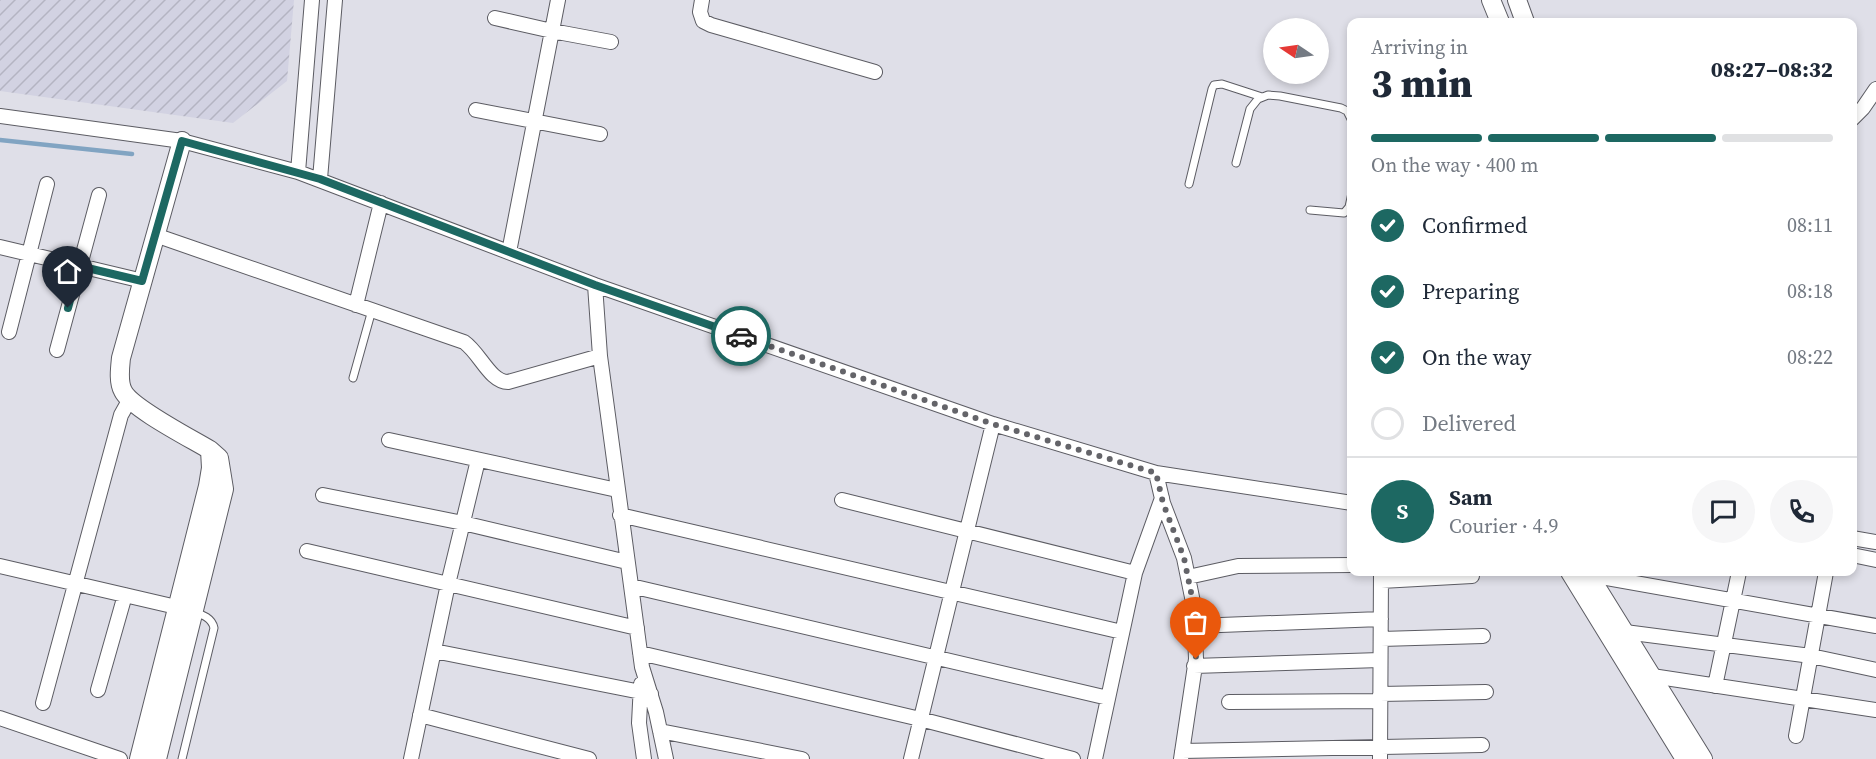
<!DOCTYPE html>
<meta charset="utf-8">
<style>
:root{--surface:#fff;--page:#f6f6f7;--text:#1f2937;--muted:#747a83;--line:#e0e1e3;--accent:#1d6862}
body{margin:0;font-family:"Source Serif 4",serif;background:var(--page);color:var(--text);height:100vh;display:flex;flex-direction:column;font-size:22px;white-space:nowrap}
*{box-sizing:border-box;margin:0}
p{font-size:20px;color:var(--muted)}
.icon{flex:none;width:33px;height:33px;fill:none;stroke:currentColor;stroke-width:2;stroke-linecap:round;stroke-linejoin:round}
.map{position:relative;flex:1;overflow:hidden}
.drawer{position:absolute;left:1347px;top:18px;width:510px;height:558px;display:flex;flex-direction:column;background:var(--surface);border-radius:12px;box-shadow:0 3px 9px #0003}
.drawer>*{flex:none}
.needle{width:39px;rotate:283deg}
.controls{position:absolute;left:1263px;top:18px;display:grid;gap:12px}
.controls a{display:grid;place-items:center;width:66px;height:66px;border-radius:50%;background:var(--surface);box-shadow:0 3px 9px #0003;font-size:30px}
.pin{position:absolute;display:grid;place-items:center;width:51px;height:51px;color:#fff;margin:-62px -26px;border-radius:50% 50% 50% 0;rotate:-45deg;box-shadow:0 0 6px #0007}
.pin .icon{rotate:45deg}
.courier{position:absolute;display:grid;place-items:center;width:60px;height:60px;margin:-30px;border:4px solid #1d6862;border-radius:50%;background:#fff;color:#222;box-shadow:0 2px 8px #0007}
.headline em{font-style:normal;font-weight:800}
.headline div{display:flex;flex-direction:column-reverse}
.headline{display:flex;align-items:center;justify-content:space-between;height:102px;padding:0 24px}
h1{font-size:39px;font-weight:800;line-height:45px}
.bar{display:grid;grid-template-columns:repeat(4,1fr);gap:9px 6px;align-content:center;height:72px;padding:0 24px}
.bar i{height:8px;border-radius:4px;background:var(--line)}
.bar .on{background:var(--accent)}
.bar p{grid-column:span 4}
.line{display:flex;align-items:center;gap:15px;padding:0 24px;border-top:2px solid var(--line)}
.line div{flex:1}
.round{display:grid;place-items:center;flex:none;width:63px;height:63px;border-radius:32px;background:var(--page)}
ol{padding:0 24px;list-style:none}
li{display:flex;align-items:center;gap:18px;height:66px}
li p{margin-inline-start:auto}
li .icon{padding:6px;border-radius:50%;background:var(--accent);color:#fff;stroke-width:4}
li:last-child{color:var(--muted)}
li i{width:33px;height:33px;border:3px solid var(--line);border-radius:50%}
.map>svg:first-child{display:block}
.industrial{fill:url(#industrial-furrows)}
.lines{fill:none;stroke-linecap:round;stroke-linejoin:round}
.stream{stroke:#81a4c2;stroke-width:4.5}
.lane-casing{stroke:#5c5c63;stroke-width:9}
.street-casing{stroke:#5c5c63;stroke-width:16}
.secondary-casing{stroke:#5c5c63;stroke-width:20}
.lane{stroke:#fff;stroke-width:7}
.street{stroke:#fff;stroke-width:14}
.secondary{stroke:#fff;stroke-width:18}
.done{stroke:#646469;stroke-width:6;stroke-dasharray:0 10.8}
.route{stroke:#1d6862;stroke-width:8}
</style>
<div class="map">
<svg width="1876" height="759" viewBox="0 0 1876 759">
<defs>
<pattern id="industrial-furrows" width="10" height="10" patternUnits="userSpaceOnUse" patternTransform="scale(1.5)"><rect width="10" height="10" fill="#d2d2e2"/><path d="M-1 1l2-2M0 10L10 0M9 11l2-2" fill="none" stroke="#b4b4c2"/></pattern>
</defs>
<rect width="100%" height="100%" fill="#dfdfe8"/>
<path class="industrial" d="M0,0H294L287,81L233,123L0,91Z"/>
<g class="lines">
<path class="stream" d="M0,140L132,154"/>
<defs>
<path id="lane" d="M1236,163L1250,109L1258,99L1268,95L1280,96L1341,108L1347,111L1352,121
M1189,184L1212,89L1214,85L1222,84L1262,97
M1310,210L1344,213L1349,207L1352,193
M353,378L372,310
M182,759L214,628C212,618 203,615 194,612"/>
<path id="street" d="M702,0L700,12L703,21L711,25L875,72
M495,18L552,31L611,42
M476,110L600,134
M0,116L182,141L298,172L595,285L993,424L1156,473L1352,503
M1852,119L1863,108L1876,89
M298,172L312,0
M320,179L335,0
M155,235L464,342C480,353 490,382 508,382L600,356
M0,247L143,281
M509,252L558,0
M595,285L600,356L642,667L656,712L666,759
M356,305L381,203
M9,332L47,184
M57,350L99,195
M389,440L617,490
M1156,473L1163,503L1184,558L1194,607L1196,659L1181,759
M323,495L463,523L627,562
M842,500L1135,573
M620,515L1122,632
M1852,538L1876,542
M307,551L637,628
M1852,555L1876,560
M0,566L185,609
M1590,575L1876,626
M1188,577L1238,566L1352,565
M1381,581L1472,576
M631,586L1108,698
M1195,626L1381,619
M1625,632L1811,656L1876,670
M1381,639L1483,636
M434,651L651,694
M640,653L920,719L1073,759
M1194,666L1380,660
M1652,676L1876,710
M641,684L639,723L644,759
M1715,686L1739,572
M98,690L125,595
M1380,694L1486,692
M1229,702L1380,701
M43,703L121,415L130,399
M420,715L589,759
M0,718L120,759
M660,731L802,759
M1796,736L1826,572
M1182,751L1482,745
M411,759L448,584L478,460
M911,759L993,424
M1095,759L1135,573L1162,498
M1380,759L1381,572"/>
<path id="secondary" d="M1491,0L1500,22
M1517,0L1525,22
M1570,572L1685,759
M1587,572L1703,759
M139,759L208,486L211,468L210,450
M157,759L224,489L219,458L210,450C192,439 131,408 123,391C118,382 120,368 121,358L182,141"/>
</defs>
<use href="#lane" class="lane-casing"/>
<use href="#street" class="street-casing"/>
<use href="#secondary" class="secondary-casing"/>
<use href="#lane" class="lane"/>
<use href="#street" class="street"/>
<use href="#secondary" class="secondary"/>
</g>
<g class="lines">
<path class="done" d="M741,336L993,424L1156,473L1163,503L1184,558L1194,607L1196,659"/>
<path class="route" d="M68,308L79,266L142,281L182,141L320,179L595,285L741,336"/>
</g>
</svg>
<div class="controls">
<a><svg class="needle" viewBox="-14 -14 28 28"><path d="M0-13l5 13h-10z" fill="#e53935"/><path d="M0 13l5-13h-10z" fill="#747a83"/></svg></a>
</div>
<div class="pin" style="left:1196px;top:659px;background:#ea580c"><svg class="icon" aria-label="bag" viewBox="0 0 24 24"><path d="M5 8h14l-1 12H6zM9 8a3 3 0 0 1 6 0"/></svg></div>
<div class="pin" style="left:68px;top:308px;background:#1f2937"><svg class="icon" aria-label="home" viewBox="0 0 24 24"><path d="M3 11l9-7 9 7M6 9v11h12V9"/></svg></div>
<div class="courier" style="left:741px;top:336px"><svg class="icon" aria-label="car" viewBox="0 0 24 24"><path d="M5 17H2v-5l4-1 3-4h7l3 4 3 1v5h-3M9 17h6M6 11h13"/><circle cx="7" cy="17" r="2"/><circle cx="17" cy="17" r="2"/></svg></div>
<section class="drawer">
<div class="headline"><div><h1>3 min</h1><p>Arriving in</p></div><em>08:27–08:32</em></div>
<div class="bar"><i class="on"></i><i class="on"></i><i class="on"></i><i></i><p>On the way · 400 m</p></div>
<ol>
<li><svg class="icon" aria-label="check" viewBox="0 0 24 24"><path d="M5 12l5 5 9-10"/></svg>Confirmed<p>08:11</p></li>
<li><svg class="icon" aria-label="check" viewBox="0 0 24 24"><path d="M5 12l5 5 9-10"/></svg>Preparing<p>08:18</p></li>
<li><svg class="icon" aria-label="check" viewBox="0 0 24 24"><path d="M5 12l5 5 9-10"/></svg>On the way<p>08:22</p></li>
<li><i></i>Delivered</li>
</ol>
<div class="line" style="height:108px"><b class="round" style="background:var(--accent);color:#fff">S</b><div><b>Sam</b><p>Courier · 4.9</p></div><a class="round"><svg class="icon" aria-label="chat" viewBox="0 0 24 24"><path d="M4 5h16v11H9l-5 4z"/></svg></a><a class="round"><svg class="icon" aria-label="phone" viewBox="0 0 24 24"><path d="M5 4h4l2 5-3 2q2 4 5 5l2-3 5 2v4C11 20 4 13 5 4z"/></svg></a></div>
</section>
</div>
